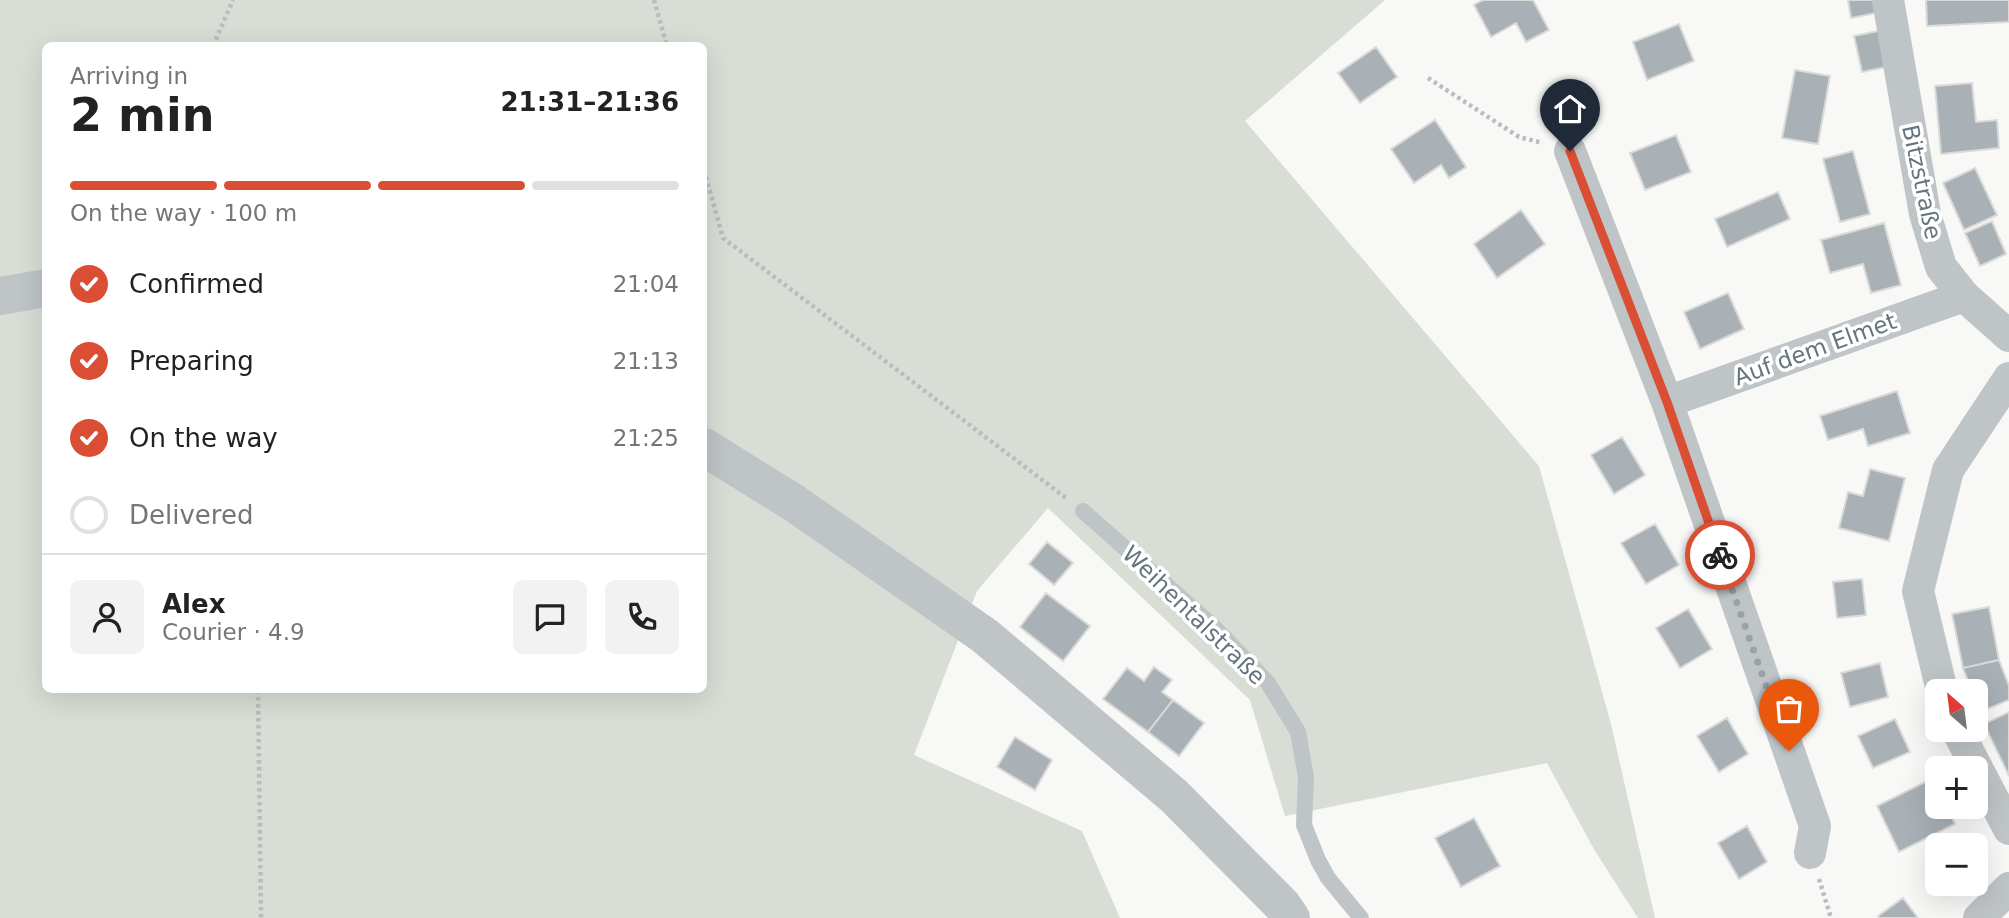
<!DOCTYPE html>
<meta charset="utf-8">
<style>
:root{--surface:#fff;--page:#f2f2f2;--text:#222;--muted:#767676;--line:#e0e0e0;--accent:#da4f33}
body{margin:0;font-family:"DejaVu Sans",sans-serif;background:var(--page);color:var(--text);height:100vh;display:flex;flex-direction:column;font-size:26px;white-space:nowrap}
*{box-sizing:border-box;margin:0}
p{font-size:23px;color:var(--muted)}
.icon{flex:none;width:38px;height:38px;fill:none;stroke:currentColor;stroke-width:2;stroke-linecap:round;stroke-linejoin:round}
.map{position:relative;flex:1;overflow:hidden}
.side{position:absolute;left:42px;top:42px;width:665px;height:651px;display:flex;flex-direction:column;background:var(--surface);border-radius:10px;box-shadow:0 7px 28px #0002}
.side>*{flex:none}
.needle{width:46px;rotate:332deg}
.controls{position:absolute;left:1925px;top:679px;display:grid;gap:14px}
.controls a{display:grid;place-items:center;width:63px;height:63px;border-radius:10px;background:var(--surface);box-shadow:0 7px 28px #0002;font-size:35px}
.pin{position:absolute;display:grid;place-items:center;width:60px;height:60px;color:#fff;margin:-72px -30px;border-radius:50% 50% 50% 0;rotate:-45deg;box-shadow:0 0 7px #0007}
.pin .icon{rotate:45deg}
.courier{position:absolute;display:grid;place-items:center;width:70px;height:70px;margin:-35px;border:5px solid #da4f33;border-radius:50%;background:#fff;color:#222;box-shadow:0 2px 9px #0007}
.summary em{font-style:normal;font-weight:800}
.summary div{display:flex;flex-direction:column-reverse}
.summary{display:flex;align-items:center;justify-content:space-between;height:119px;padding:0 28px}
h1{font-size:46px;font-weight:800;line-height:52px}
.bar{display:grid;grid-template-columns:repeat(4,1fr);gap:10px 7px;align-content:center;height:84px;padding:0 28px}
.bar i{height:9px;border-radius:5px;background:var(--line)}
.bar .on{background:var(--accent)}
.bar p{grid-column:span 4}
.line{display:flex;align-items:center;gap:18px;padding:0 28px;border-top:2px solid var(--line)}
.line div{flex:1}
.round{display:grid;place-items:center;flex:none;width:74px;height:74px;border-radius:10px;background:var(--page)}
ol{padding:0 28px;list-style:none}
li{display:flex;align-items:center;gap:21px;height:77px}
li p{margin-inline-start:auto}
li .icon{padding:7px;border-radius:50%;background:var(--accent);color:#fff;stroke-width:4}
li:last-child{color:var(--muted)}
li i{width:38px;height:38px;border:4px solid var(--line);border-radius:50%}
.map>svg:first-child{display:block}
.green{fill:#d8ddd5;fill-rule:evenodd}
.building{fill:#a9b1b6;stroke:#dadad8;stroke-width:2}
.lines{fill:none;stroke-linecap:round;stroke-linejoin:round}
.path{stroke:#babdbf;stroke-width:4.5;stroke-dasharray:3.5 3.5;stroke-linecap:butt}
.service{stroke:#bfc4c7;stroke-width:16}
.minor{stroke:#bfc4c7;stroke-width:32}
.tertiary{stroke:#bfc4c7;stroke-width:38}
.done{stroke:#98a3a9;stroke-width:7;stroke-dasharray:0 12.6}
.route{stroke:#da4f33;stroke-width:9}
.labels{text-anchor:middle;stroke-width:7;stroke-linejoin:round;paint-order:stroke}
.street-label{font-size:23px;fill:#65757f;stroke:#fff}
</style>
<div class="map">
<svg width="2009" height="918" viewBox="0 0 2009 918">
<rect width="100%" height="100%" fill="#f8f8f6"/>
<path class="green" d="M0,0H1385L1245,121L1539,466L1611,724L1655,918H1638L1595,851L1547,763L1285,816L1250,700L1048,508L977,591L914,755L1082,831L1120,918H0ZM46,46H704V690H46Z"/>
<path class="building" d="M1483,0H1533L1549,30L1526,42L1516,23L1491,37L1474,5Z
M1848,0H1878L1881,12L1851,18Z
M1926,0H2009V22L1927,26Z
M1679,24L1694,61L1647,80L1633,42Z
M1883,30L1891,66L1862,72L1854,36Z
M1376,47L1397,77L1360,103L1338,73Z
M1795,70L1830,76L1818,144L1782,138Z
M1972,83L1976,122L1997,120L1999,148L1941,154L1935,86Z
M1435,120L1466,167L1449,178L1441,165L1414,183L1391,149Z
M1676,135L1691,172L1645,190L1630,153Z
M1853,151L1870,214L1840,222L1823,159Z
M1975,168L1997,215L1964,230L1943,183Z
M1778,192L1790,219L1727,247L1715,219Z
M1521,210L1545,244L1497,278L1474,244Z
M1992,221L2006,254L1980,266L1965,233Z
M1884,223L1901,285L1871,293L1863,264L1830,273L1821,240Z
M1728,293L1744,329L1700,349L1684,312Z
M1897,391L1910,433L1868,446L1863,429L1828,440L1820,416Z
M1622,437L1645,475L1614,494L1591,455Z
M1870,469L1905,478L1889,541L1839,528L1848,492L1863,496Z
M1655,524L1679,565L1646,584L1621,543Z
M1047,542L1073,563L1054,585L1029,564Z
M1862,579L1866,615L1837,618L1833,582Z
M1046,593L1090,626L1063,661L1020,627Z
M1989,607L1999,660L1963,668L1952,614Z
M1688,609L1712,649L1680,668L1656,628Z
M1999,660L2009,686V700L1980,712L1976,702V691H1972L1963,668Z
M1880,663L1888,697L1850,707L1841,673Z
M1154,667L1172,680L1162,692L1173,700L1148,732L1103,699L1127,668L1144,681Z
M1173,700L1204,723L1179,756L1148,732Z
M2009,712V776L1984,724Z
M1727,718L1748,754L1719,772L1697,736Z
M1895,719L1910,752L1873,768L1858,736Z
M1015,737L1052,760L1035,790L997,767Z
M1933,778L1937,787V807H1947L1955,824L1899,852L1877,806Z
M1474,818L1500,866L1461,887L1435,838Z
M1747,826L1767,862L1739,879L1718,843Z
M1903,898L1918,918H1880L1878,916Z"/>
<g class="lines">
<path class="path" d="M654,0L667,46
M213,46L233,0
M1428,78L1519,137L1543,143
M704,170L723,238L1066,498
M258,690L261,918
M1819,879L1831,918"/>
<path class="service" d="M1083,511L1215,628L1268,683L1298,732L1306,777L1304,825L1318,860L1328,878L1361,918"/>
<path class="minor" d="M1888,0L1925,214L1941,267L1964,296L2009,336
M1570,151L1667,402L1815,826L1810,853
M1667,402L1964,296
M1942,691L1918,591L1948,470L2009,378
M1957,730L2009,829
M1979,918L2009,888"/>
<path class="tertiary" d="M0,296L46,288
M704,447L794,503L985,636L1174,796L1282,905L1291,918"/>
</g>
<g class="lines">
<path class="done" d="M1720,555L1789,751"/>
<path class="route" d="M1570,151L1667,402L1720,555"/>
</g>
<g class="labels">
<g class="street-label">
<text transform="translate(1922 182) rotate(78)" y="8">Bitzstraße</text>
<text transform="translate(1815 349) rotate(-20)" y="8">Auf dem Elmet</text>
<text transform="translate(1194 615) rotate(44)" y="8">Weihentalstraße</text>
</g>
</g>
</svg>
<div class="controls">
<a><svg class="needle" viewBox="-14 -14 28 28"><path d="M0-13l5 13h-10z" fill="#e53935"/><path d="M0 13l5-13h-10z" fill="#767676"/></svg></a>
<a>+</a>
<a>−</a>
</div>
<div class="pin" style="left:1789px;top:751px;background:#ea580c"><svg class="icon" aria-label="bag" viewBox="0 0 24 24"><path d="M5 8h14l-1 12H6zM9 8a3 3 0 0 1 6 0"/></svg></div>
<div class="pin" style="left:1570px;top:151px;background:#1f2937"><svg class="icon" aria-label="home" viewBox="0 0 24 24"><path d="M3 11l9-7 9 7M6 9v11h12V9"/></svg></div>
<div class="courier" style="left:1720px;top:555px"><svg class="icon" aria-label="bike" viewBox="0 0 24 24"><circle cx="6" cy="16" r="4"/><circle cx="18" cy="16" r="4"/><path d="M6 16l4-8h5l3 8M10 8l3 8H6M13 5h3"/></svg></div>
<section class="side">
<div class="summary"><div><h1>2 min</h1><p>Arriving in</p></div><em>21:31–21:36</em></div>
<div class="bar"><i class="on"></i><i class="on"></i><i class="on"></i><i></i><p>On the way · 100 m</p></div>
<ol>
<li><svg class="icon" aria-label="check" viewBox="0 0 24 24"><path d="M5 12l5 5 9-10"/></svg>Confirmed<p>21:04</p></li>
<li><svg class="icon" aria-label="check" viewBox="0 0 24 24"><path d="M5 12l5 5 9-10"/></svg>Preparing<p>21:13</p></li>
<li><svg class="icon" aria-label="check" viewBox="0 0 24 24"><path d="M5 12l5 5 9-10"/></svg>On the way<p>21:25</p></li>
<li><i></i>Delivered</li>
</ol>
<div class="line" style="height:126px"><a class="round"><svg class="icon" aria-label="person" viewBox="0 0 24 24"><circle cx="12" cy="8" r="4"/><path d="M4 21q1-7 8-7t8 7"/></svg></a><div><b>Alex</b><p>Courier · 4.9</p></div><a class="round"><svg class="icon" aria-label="chat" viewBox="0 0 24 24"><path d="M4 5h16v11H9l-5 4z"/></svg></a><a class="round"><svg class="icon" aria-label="phone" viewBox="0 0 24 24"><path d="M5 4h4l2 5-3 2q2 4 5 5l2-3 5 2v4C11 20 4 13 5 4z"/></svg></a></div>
</section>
</div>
